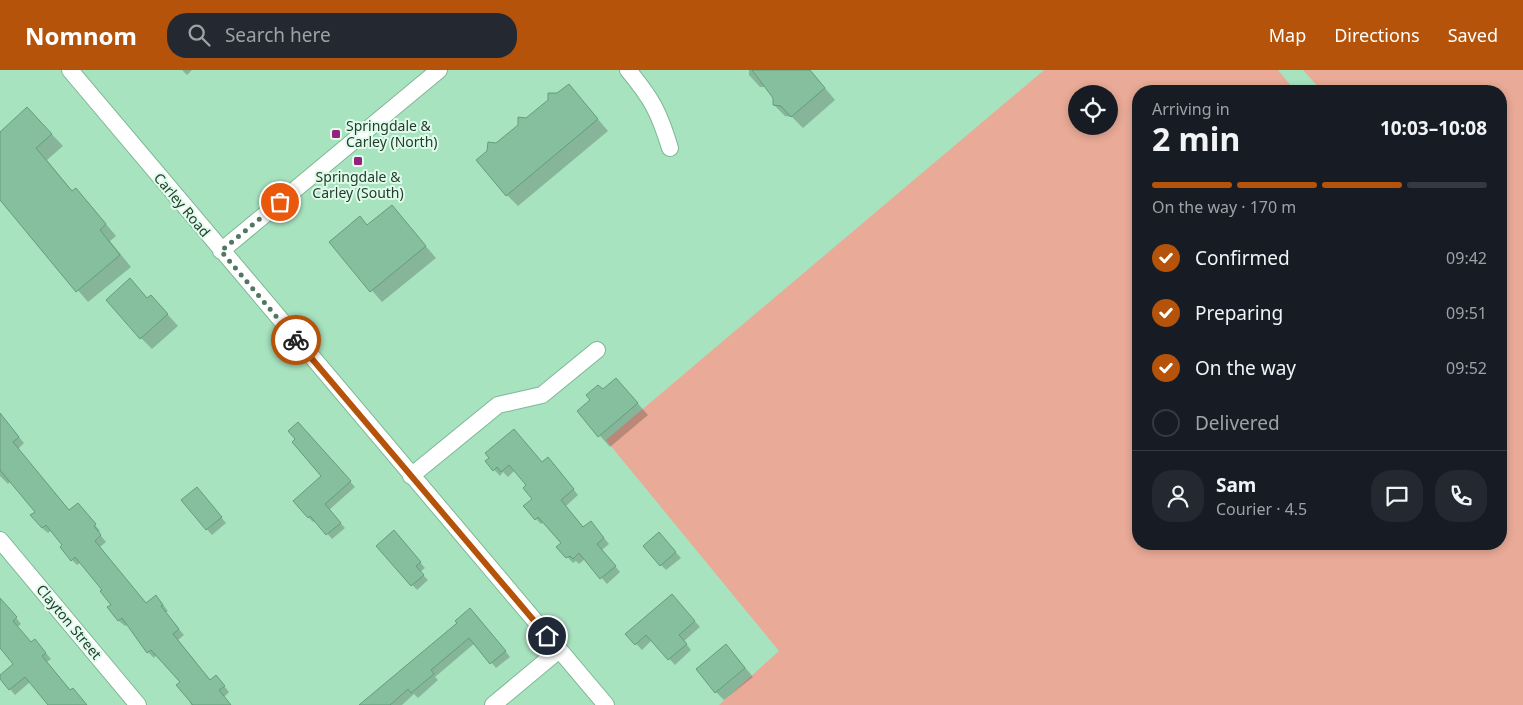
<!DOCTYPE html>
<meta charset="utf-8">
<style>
:root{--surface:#171b24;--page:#242831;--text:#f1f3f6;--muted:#9ea1a6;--line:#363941;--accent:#b45309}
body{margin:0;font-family:"Noto Sans",sans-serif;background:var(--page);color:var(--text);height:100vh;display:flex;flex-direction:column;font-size:19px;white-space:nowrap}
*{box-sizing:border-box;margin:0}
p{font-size:16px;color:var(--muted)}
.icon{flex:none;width:28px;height:28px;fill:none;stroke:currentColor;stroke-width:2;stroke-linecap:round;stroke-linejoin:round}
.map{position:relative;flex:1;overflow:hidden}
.panel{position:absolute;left:1132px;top:15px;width:375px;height:465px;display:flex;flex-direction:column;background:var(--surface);border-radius:20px;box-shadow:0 2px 8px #0003}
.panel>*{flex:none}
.fabs{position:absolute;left:1068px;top:15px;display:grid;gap:10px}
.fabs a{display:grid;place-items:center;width:50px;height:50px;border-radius:50%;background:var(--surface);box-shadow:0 2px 8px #0003;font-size:25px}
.pin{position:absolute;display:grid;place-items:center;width:42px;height:42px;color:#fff;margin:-21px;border:2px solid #fff;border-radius:50%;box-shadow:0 1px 5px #0007}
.courier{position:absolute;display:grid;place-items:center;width:50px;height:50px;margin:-25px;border:4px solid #b45309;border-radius:50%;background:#fff;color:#222;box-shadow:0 1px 6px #0007}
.summary em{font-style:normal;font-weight:700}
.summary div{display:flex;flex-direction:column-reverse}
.summary{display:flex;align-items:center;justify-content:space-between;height:85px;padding:0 20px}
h1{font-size:32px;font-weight:700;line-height:38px}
.bar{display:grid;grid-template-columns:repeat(4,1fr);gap:8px 5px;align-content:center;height:60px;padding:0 20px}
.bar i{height:6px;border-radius:4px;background:var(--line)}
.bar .on{background:var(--accent)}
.bar p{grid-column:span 4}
.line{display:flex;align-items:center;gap:12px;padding:0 20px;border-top:1px solid var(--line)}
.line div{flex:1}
.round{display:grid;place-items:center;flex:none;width:52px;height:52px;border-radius:20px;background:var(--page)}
ol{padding:0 20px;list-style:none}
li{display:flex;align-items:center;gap:15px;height:55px}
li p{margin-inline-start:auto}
li .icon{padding:5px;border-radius:50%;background:var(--accent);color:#fff;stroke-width:4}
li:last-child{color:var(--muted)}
li i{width:28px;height:28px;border:2px solid var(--line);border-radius:50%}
header{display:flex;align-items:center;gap:30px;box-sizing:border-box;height:70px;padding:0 25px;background:var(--accent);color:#fff}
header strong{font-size:24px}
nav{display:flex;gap:28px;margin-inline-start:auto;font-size:18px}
.search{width:350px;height:45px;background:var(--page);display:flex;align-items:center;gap:12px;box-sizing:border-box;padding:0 18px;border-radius:20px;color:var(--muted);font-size:19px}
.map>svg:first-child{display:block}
.green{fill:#e9aa97;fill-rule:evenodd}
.shadow{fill:#0003}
.building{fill:#86bf9e;stroke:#659c7c}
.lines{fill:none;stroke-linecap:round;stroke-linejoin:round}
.minor-casing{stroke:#7eb795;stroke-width:18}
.minor{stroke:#fff;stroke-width:16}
.done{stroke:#527661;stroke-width:5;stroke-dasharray:0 9}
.route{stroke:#b45309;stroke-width:6}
.poi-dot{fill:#96217e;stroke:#dffcea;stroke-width:2}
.labels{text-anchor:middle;stroke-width:4;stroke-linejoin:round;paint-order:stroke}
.poi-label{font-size:14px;fill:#243c2e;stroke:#dffcea;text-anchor:start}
.street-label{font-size:14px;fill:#243c2e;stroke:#dffcea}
</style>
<header>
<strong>Nomnom</strong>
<div class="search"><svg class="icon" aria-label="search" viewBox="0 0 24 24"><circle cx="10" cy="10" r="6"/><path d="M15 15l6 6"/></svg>Search here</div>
<nav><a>Map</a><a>Directions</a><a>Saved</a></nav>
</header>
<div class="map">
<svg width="1523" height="635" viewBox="0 0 1523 635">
<rect width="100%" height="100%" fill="#a8e3c0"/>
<path class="green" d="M1044,0H1278L1295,21H1139V474H1501V21H1322L1303,0H1523V635H719L779,581L606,370ZM1076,24H1109V56H1076Z"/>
<path class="shadow" d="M182,0H192L187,5Z
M749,0H810L835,30L803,58L792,47L785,46L774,35V28L766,17H760L749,5Z
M569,15L608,61L518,136L507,125L527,50Z
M28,39L63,76L47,90L73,122L76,120L87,131L116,166L110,171L131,197L88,232L0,129V64Z
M392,137L436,188L382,232L330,172L360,148L368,156Z
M130,210L148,229L162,238L178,256L152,279L141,268Z
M616,309L648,345L610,377L578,341Z
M0,344L24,373L18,379L70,441L83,440L100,461L98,462L106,472L100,477L146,534L161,532L168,541L165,543L184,565L178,570L211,611L221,612L229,622L224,627L230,635H191L182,612L157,584L154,588L148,582L128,554L125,556L119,551L109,538L113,535L104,520L81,492L77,495L72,490L64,475L52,460L48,463L42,458L37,442L11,411L8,414L0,406Z
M303,358L355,417L329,440L345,458L332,469L316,451L313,452L308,447L323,407L297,369Z
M486,391L554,394L578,425L566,436L584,458H596L609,474L602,480L620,502L607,514L585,489L579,494L576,491L573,493L558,477L562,474L544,452L541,454L536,449L533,429L528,415L515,400L508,407L503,402L500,406Z
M202,424L226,453L212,465L182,431Z
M399,467L425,498L420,502L428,510L417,520L378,476Z
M664,469L681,488L666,500L661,495Z
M677,531L700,557L684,571L691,580L675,595L652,570L642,580L627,564Z
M0,536L11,541L21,554L17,557L31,573L40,576L51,589L47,592L71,621L86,635H49L30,612L15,625L0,607L15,594L0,577Z
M476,545L510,587L496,598L475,573L435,607L438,610L418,628L414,624L402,635H361Z
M734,584L753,607L724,630L716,622Z"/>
<path class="building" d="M752,0H810L825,18L791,47L781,36L773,35V28Z
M569,14L598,49L506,126L476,90L487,81L488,72L496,73L518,55V47L526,48L548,30V23H557Z
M27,37L52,64L36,78L72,121L76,118L106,154L100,160L120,185L76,222L0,130V62Z
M392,135L426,176L370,222L329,172L360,146L367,155Z
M130,208L147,228L151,225L168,244L140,269L106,230Z
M616,308L638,333L598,367L577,341L590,330L586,325L598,315L603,319Z
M0,343L19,367L13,372L69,440L78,433L96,454L94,456L101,465L95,471L146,533L156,525L163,535L161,536L179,559L173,564L210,610L216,605L225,616L219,620L231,635H193L176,615L180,612L151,580L147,583L122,548L118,551L107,537L111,535L100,521L102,520L75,487L71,491L60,477L62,475L46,455L42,458L30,445L35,442L0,400Z
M298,352L351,411L325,434L341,453L326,465L310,446L308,448L293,431L321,406L292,372L295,369L288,361Z
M514,359L542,392L548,387L574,419L561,430L583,457L591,451L604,468L597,474L616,496L600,509L579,483L573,489L570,486L566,488L556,477L561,473L538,447L535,450L526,439L523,436L532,429L523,418L526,415L509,395L501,402L497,397L493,401L485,391L489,388L485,383Z
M197,417L222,447L206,460L181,430Z
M394,460L421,492L416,496L424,505L411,516L376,476Z
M659,462L676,482L660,496L643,476Z
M672,524L695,551L679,565L687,574L668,590L646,565L635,575L625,564Z
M0,528L17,547L13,551L31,572L35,569L46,583L42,586L70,620L73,618L87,635H48L25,607L9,620L0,609V605L13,594L0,578Z
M470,538L506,581L490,594L469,568L431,600L434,604L411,623L408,619L390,635H359L457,553L455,551Z
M726,574L745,598L715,623L696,599Z"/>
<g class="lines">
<defs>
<path id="minor" d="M70,0L606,635
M628,0C652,29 659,42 670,78
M221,181L439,0
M411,406L498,335L542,325L597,280
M0,470L138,635
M493,635L559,580"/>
</defs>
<use href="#minor" class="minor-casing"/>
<use href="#minor" class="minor"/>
</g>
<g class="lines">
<path class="done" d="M280,132L221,181L296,270"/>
<path class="route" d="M296,270L547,566"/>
</g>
<g class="poi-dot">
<rect x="331" y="59" width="10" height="10" rx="2.5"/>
<rect x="353" y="86" width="10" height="10" rx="2.5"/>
</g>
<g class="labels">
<g class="poi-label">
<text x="346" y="61">Springdale &amp;<tspan x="346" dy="16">Carley (North)</tspan></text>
<text x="358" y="112" text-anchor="middle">Springdale &amp;<tspan x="358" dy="16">Carley (South)</tspan></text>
</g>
<g class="street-label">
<text transform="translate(182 135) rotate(50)" y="5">Carley Road</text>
<text transform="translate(69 552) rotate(50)" y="5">Clayton Street</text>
</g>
</g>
</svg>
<div class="fabs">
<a><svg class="icon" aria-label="locate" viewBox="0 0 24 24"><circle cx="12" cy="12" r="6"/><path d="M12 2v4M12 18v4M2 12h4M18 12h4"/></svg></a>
</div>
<div class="pin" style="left:280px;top:132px;background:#ea580c"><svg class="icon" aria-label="bag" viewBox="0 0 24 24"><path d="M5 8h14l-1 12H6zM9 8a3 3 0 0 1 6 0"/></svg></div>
<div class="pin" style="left:547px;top:566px;background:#1f2937"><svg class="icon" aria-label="home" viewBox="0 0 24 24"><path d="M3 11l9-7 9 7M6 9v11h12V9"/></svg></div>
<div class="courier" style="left:296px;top:270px"><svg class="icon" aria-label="bike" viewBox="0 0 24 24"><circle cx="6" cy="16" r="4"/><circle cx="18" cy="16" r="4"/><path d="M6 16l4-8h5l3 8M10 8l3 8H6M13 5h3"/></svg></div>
<section class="panel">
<div class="summary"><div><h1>2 min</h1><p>Arriving in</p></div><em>10:03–10:08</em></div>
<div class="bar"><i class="on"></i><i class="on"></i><i class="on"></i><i></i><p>On the way · 170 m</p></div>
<ol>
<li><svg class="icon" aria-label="check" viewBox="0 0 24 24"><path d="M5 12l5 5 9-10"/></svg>Confirmed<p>09:42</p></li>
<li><svg class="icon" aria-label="check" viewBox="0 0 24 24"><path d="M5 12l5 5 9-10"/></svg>Preparing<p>09:51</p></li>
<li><svg class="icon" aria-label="check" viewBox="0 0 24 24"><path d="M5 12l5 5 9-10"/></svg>On the way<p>09:52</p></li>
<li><i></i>Delivered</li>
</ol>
<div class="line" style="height:90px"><a class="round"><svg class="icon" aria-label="person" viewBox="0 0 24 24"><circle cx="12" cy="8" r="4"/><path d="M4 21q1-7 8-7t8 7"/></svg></a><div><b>Sam</b><p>Courier · 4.5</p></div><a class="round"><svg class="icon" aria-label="chat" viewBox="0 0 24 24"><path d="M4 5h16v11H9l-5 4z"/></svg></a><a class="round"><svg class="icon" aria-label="phone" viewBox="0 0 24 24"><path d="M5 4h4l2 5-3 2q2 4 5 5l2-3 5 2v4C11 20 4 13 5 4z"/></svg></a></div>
</section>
</div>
